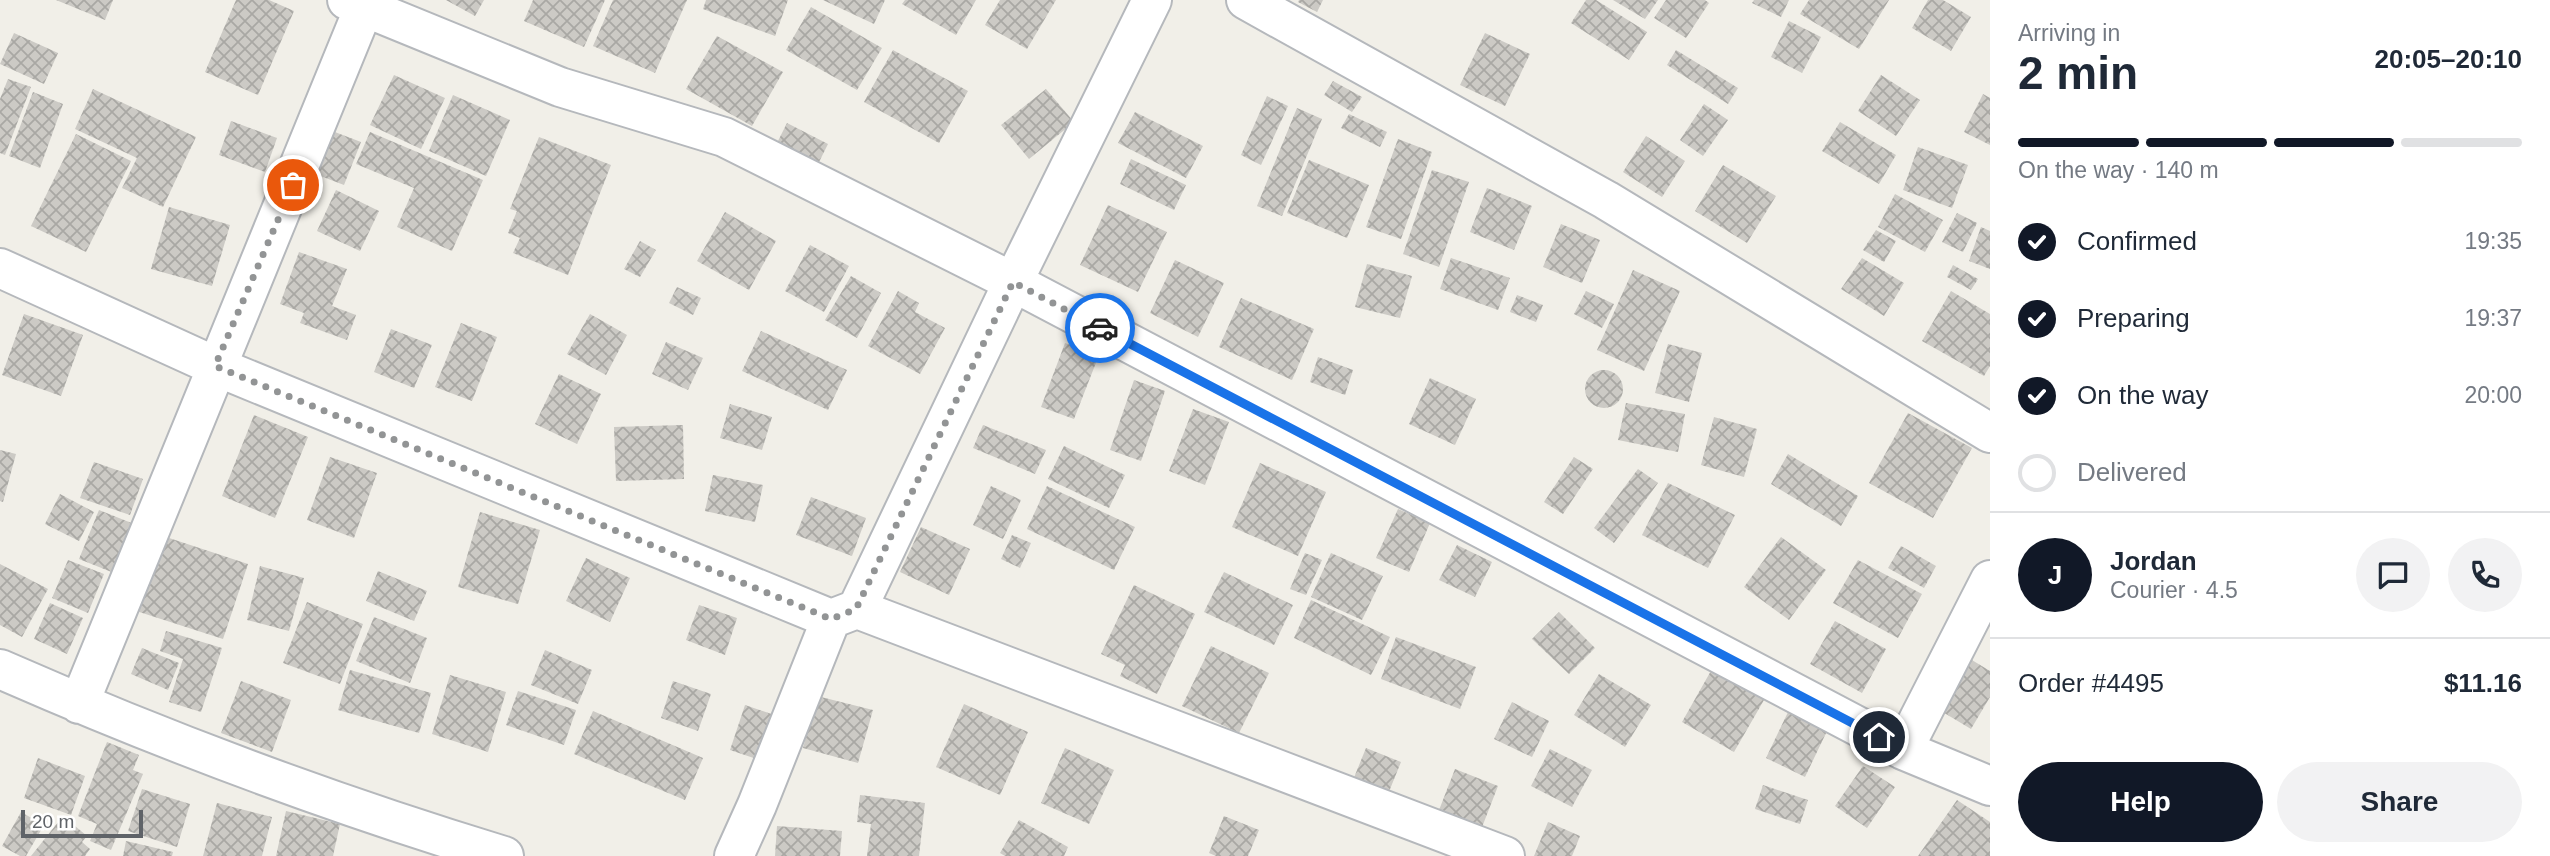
<!DOCTYPE html>
<meta charset="utf-8">
<style>
:root{--surface:#fff;--page:#f2f2f3;--text:#1f2937;--muted:#747a83;--line:#e0e1e3;--accent:#111827}
body{margin:0;font-family:Helvetica,sans-serif;background:var(--page);color:var(--text);height:100vh;display:flex;flex-direction:column;font-size:26px;white-space:nowrap}
*{box-sizing:border-box;margin:0}
p{font-size:23px;color:var(--muted)}
.icon{flex:none;width:38px;height:38px;fill:none;stroke:currentColor;stroke-width:2;stroke-linecap:round;stroke-linejoin:round}
.map{position:relative;flex:1;overflow:hidden}
.sheet{display:flex;flex-direction:column;background:var(--surface);width:560px}
.sheet>*{flex:none}
.scale{position:absolute;left:21px;bottom:18px;width:122px;box-sizing:border-box;padding-left:7px;border:4px solid #5f6368;border-top:0;font-size:19px;line-height:24px;white-space:nowrap;color:#5f6368;-webkit-text-stroke:5px #fff;paint-order:stroke}
.pin{position:absolute;display:grid;place-items:center;width:60px;height:60px;color:#fff;margin:-30px;border:4px solid #fff;border-radius:50%;box-shadow:0 2px 7px #0007}
.courier{position:absolute;display:grid;place-items:center;width:70px;height:70px;margin:-35px;border:5px solid #1a73e8;border-radius:50%;background:#fff;color:#222;box-shadow:0 2px 9px #0007}
.overview em{font-style:normal;font-weight:700}
.overview div{display:flex;flex-direction:column-reverse}
.overview{display:flex;align-items:center;justify-content:space-between;height:119px;padding:0 28px}
h1{font-size:46px;font-weight:700;line-height:52px}
.bar{display:grid;grid-template-columns:repeat(4,1fr);gap:10px 7px;align-content:center;height:84px;padding:0 28px}
.bar i{height:9px;border-radius:5px;background:var(--line)}
.bar .selected{background:var(--accent)}
.bar p{grid-column:span 4}
.line{display:flex;align-items:center;gap:18px;padding:0 28px;border-top:2px solid var(--line)}
.line div{flex:1}
.round{display:grid;place-items:center;flex:none;width:74px;height:74px;border-radius:37px;background:var(--page)}
ol{padding:0 28px;list-style:none}
li{display:flex;align-items:center;gap:21px;height:77px}
li p{margin-inline-start:auto}
li .icon{padding:7px;border-radius:50%;background:var(--accent);color:#fff;stroke-width:4}
li:last-child{color:var(--muted)}
li i{width:38px;height:38px;border:4px solid var(--line);border-radius:50%}
.cta{display:flex;gap:14px;margin-top:auto;padding:14px 28px}
.cta a{flex:1;height:80px;border-radius:42px;background:var(--accent);color:#fff;font-size:28px;font-weight:700;line-height:80px;text-align:center}
.cta a+a{background:var(--page);color:var(--text)}
main{display:flex;flex:1;min-height:0}
.map>svg:first-child{display:block}
.building{fill:url(#building-cross-hatch)}
.lines{fill:none;stroke-linecap:round;stroke-linejoin:round}
.minor-casing{stroke:#b5b8bc;stroke-width:42}
.minor{stroke:#fff;stroke-width:38}
.done{stroke:#929495;stroke-width:7;stroke-dasharray:0 12.6}
.route{stroke:#1a73e8;stroke-width:9}
</style>
<main>
<div class="map">
<svg width="1990" height="856" viewBox="0 0 1990 856">
<defs>
<pattern id="building-cross-hatch" width="8" height="8" patternUnits="userSpaceOnUse" patternTransform="scale(1.75)"><rect width="8" height="8" fill="#cccac5"/><path d="M0 0l8 8M0 8l8-8" fill="none" stroke="#a9a8a4"/></pattern>
</defs>
<rect width="100%" height="100%" fill="#f1efe8"/>
<path class="building" d="M56,0H113L105,20Z
M236,0H269L294,11L258,95L205,72Z
M446,0H484L475,16Z
M533,0H605L584,47L524,21Z
M613,0H687L655,73L593,46Z
M706,0H788L775,36L703,9Z
M823,0H885L874,24Z
M905,0H976L956,35L902,4Z
M1000,0H1056L1027,49L985,25Z
M1299,0H1323L1317,12L1298,2Z
M1586,0H1596L1647,32L1629,60L1571,23Z
M1613,0H1658L1645,19Z
M1666,0H1705L1709,3L1686,38L1654,18Z
M1754,0H1789L1781,17L1752,3Z
M1809,0H1889L1859,49L1800,14Z
M1928,0H1943L1971,17L1951,51L1912,28Z
M811,7L882,48L857,90L786,50Z
M1789,21L1821,37L1802,73L1771,57Z
M14,33L58,53L44,84L0,64Z
M1485,33L1530,54L1505,106L1460,85Z
M717,36L783,72L752,126L686,89Z
M893,50L968,91L939,143L864,102Z
M1676,50L1738,88L1728,104L1667,65Z
M394,75L445,98L421,149L370,125Z
M1881,75L1920,100L1896,136L1858,111Z
M8,79L31,87L5,155L0,153V99Z
M1333,81L1362,97L1352,112L1324,95Z
M93,89L196,137L163,207L122,188L137,158L75,129Z
M1046,89L1074,122L1029,159L1001,125Z
M33,92L63,104L40,168L9,156Z
M1983,94L1990,98V145L1964,132Z
M453,95L510,120L486,176L429,151Z
M1267,96L1288,106L1261,165L1241,155Z
M1704,104L1728,120L1703,156L1680,140Z
M1297,108L1322,119L1282,216L1257,206Z
M1135,112L1203,146L1186,178L1118,143Z
M1349,114L1387,132L1380,147L1341,128Z
M231,121L277,138L265,172L219,155Z
M1840,122L1896,155L1879,184L1822,151Z
M787,123L828,144L817,166L776,145Z
M327,129L361,142L344,185L310,172Z
M370,132L483,180L452,251L397,227L414,188L356,164Z
M76,134L131,161L86,252L31,226Z
M1646,136L1685,161L1662,197L1623,172Z
M539,137L611,165L568,275L513,253L520,238L508,233L517,211L510,209Z
M1398,139L1432,152L1401,239L1366,227Z
M1918,147L1968,165L1952,208L1903,190Z
M1131,159L1186,185L1174,210L1120,184Z
M1309,160L1369,185L1347,238L1287,213Z
M1723,165L1776,196L1747,243L1695,211Z
M1432,170L1469,182L1439,267L1403,254Z
M1487,188L1532,206L1514,250L1470,232Z
M336,190L379,211L360,251L317,231Z
M1895,194L1943,220L1925,252L1878,227Z
M1108,205L1167,232L1138,292L1080,265Z
M169,207L230,225L212,286L151,269Z
M725,212L776,241L749,290L697,261Z
M1957,213L1977,223L1963,252L1942,242Z
M1561,224L1600,240L1582,283L1543,267Z
M1981,227L1990,231V269L1969,261Z
M1876,230L1896,241L1884,262L1863,250Z
M640,241L656,250L640,277L624,269Z
M810,245L849,266L824,312L785,291Z
M299,252L347,269L332,306L356,315L347,340L300,323L304,313L280,304Z
M1451,258L1510,278L1498,310L1440,289Z
M1862,258L1904,283L1884,316L1841,289Z
M1175,260L1224,283L1198,337L1150,313Z
M1367,264L1412,276L1400,318L1355,307Z
M1953,265L1978,279L1971,290L1947,277Z
M1633,270L1680,291L1644,371L1597,350Z
M851,276L881,293L857,338L825,320Z
M677,287L701,298L693,315L669,303Z
M898,291L919,303L915,312L945,328L920,374L868,346Z
M1586,291L1614,304L1602,328L1574,314Z
M1951,291L1990,314V366L1984,376L1922,341Z
M1517,295L1543,305L1536,322L1510,312Z
M1241,298L1314,329L1292,380L1219,347Z
M24,314L83,335L61,396L2,375Z
M590,314L627,335L606,375L567,354Z
M461,323L497,337L472,401L435,387Z
M391,329L432,345L414,388L374,372Z
M761,331L847,370L828,410L742,371Z
M666,342L703,358L688,390L652,374Z
M1065,343L1099,355L1074,419L1041,407Z
M1668,344L1702,353L1689,402L1655,393Z
M1318,357L1353,370L1345,395L1310,382Z
M1585 389a19 19 0 1 1 38 0a19 19 0 1 1-38 0Z
M559,374L601,394L577,444L535,424Z
M1430,378L1476,399L1455,445L1409,424Z
M1134,380L1165,391L1141,461L1110,450Z
M1626,403L1685,414L1678,452L1618,440Z
M730,404L772,417L762,450L720,438Z
M1193,409L1229,422L1205,485L1169,471Z
M1908,413L1972,448L1933,518L1869,483Z
M254,415L308,437L275,518L222,496Z
M1714,417L1757,429L1744,477L1701,465Z
M683,425L684,479L616,481L614,427Z
M983,425L1046,450L1035,474L973,448Z
M1064,446L1125,475L1109,508L1048,479Z
M0,450L16,454L3,502L0,501Z
M1788,454L1858,496L1841,526L1771,484Z
M330,457L377,473L354,538L307,520Z
M1574,457L1593,469L1563,514L1544,502Z
M94,462L143,479L130,515L80,498Z
M1260,463L1326,492L1298,556L1232,527Z
M1638,469L1658,483L1614,543L1594,528Z
M713,475L763,485L755,522L705,511Z
M1668,483L1735,515L1708,568L1642,535Z
M991,486L1021,500L1003,539L973,525Z
M1047,486L1135,527L1114,570L1027,529Z
M60,494L94,512L79,541L45,524Z
M811,497L866,518L852,556L796,535Z
M1398,509L1430,523L1409,572L1376,558Z
M99,510L134,524L114,573L79,559Z
M480,512L540,530L518,604L458,587Z
M921,527L970,549L949,595L900,572Z
M160,535L248,564L223,639L130,609Z
M1012,535L1031,543L1020,568L1001,559Z
M1781,537L1826,570L1789,620L1744,587Z
M1457,545L1492,562L1475,597L1439,580Z
M1901,546L1936,566L1924,588L1888,568Z
M1305,553L1322,560L1306,595L1290,589Z
M1331,553L1383,576L1362,620L1311,597Z
M586,558L630,578L610,622L566,601Z
M68,560L104,574L88,613L52,598Z
M1858,560L1922,594L1898,638L1833,603Z
M0,564L48,589L22,637L0,625Z
M260,566L304,578L289,631L247,620Z
M378,571L427,591L414,621L366,601Z
M1224,572L1293,605L1274,645L1204,612Z
M1134,585L1195,614L1157,694L1120,676L1125,665L1101,654Z
M1311,600L1390,637L1371,675L1294,638Z
M307,602L363,624L340,684L283,663Z
M50,603L83,618L67,654L34,639Z
M699,605L737,618L725,655L686,640Z
M1559,612L1595,648L1569,674L1532,639Z
M374,617L427,638L410,683L356,661Z
M1835,621L1886,649L1862,693L1810,664Z
M166,631L222,648L201,712L169,702L183,659L160,651Z
M1396,637L1476,667L1460,709L1381,679Z
M1211,646L1269,673L1239,733L1182,706Z
M142,648L179,663L168,690L131,674Z
M545,650L592,670L578,704L531,685Z
M1957,651L1990,671V697L1971,729L1926,702Z
M1712,669L1764,700L1734,752L1682,722Z
M350,670L431,693L419,733L338,710Z
M1599,674L1651,705L1625,747L1574,715Z
M450,675L506,692L488,752L432,734Z
M241,681L291,700L272,752L221,733Z
M673,681L711,694L698,731L661,718Z
M518,691L576,710L564,745L506,725Z
M817,696L873,710L858,763L803,748Z
M1512,702L1549,721L1532,757L1494,739Z
M964,704L1028,732L1000,795L936,767Z
M745,705L786,719L771,764L730,750Z
M1789,710L1828,729L1805,777L1766,758Z
M593,711L703,758L685,800L574,754Z
M107,742L139,755L133,770L143,774L111,850L90,841L97,824L78,816Z
M1065,748L1114,770L1089,824L1041,803Z
M1366,748L1401,762L1386,799L1351,785Z
M1550,749L1592,770L1572,807L1531,786Z
M38,758L85,776L71,815L24,798Z
M1863,766L1895,787L1867,828L1835,806Z
M1455,769L1498,786L1477,840L1434,823Z
M1763,785L1808,800L1800,824L1755,809Z
M142,789L190,804L177,847L128,831Z
M860,795L925,803L919,856H867L871,824L857,822Z
M1957,800L1990,822V856H1918Z
M217,803L272,817L262,856H203Z
M286,811L340,824L333,856H276Z
M21,812L44,825L26,856H20L2,846Z
M63,816L87,836L82,842L90,849L85,856H31Z
M1224,816L1259,830L1248,856H1216L1209,853Z
M1019,820L1068,847L1064,856H1005L1000,853Z
M1548,822L1580,836L1572,856H1534Z
M777,826L842,831L840,856H775Z
M126,841L173,852L172,856H123Z"/>
<g class="lines">
<defs>
<path id="minor" d="M347,0L560,87L724,137L1013,282L1903,750L1990,786
M1246,0L1606,200L1990,433
M0,268L215,366L831,619L857,609L1505,856
M857,609L1013,282L1152,0
M0,669C164,741 333,804 504,856
M79,704L367,0
M1903,750L1990,580
M734,856L757,805L831,619"/>
</defs>
<use href="#minor" class="minor-casing"/>
<use href="#minor" class="minor"/>
</g>
<g class="lines">
<path class="done" d="M293,185L215,366L831,619L856,609L1013,282L1100,328"/>
<path class="route" d="M1100,328L1879,737"/>
</g>
</svg>
<div class="scale">20 m</div>
<div class="pin" style="left:293px;top:185px;background:#ea580c"><svg class="icon" aria-label="bag" viewBox="0 0 24 24"><path d="M5 8h14l-1 12H6zM9 8a3 3 0 0 1 6 0"/></svg></div>
<div class="pin" style="left:1879px;top:737px;background:#1f2937"><svg class="icon" aria-label="home" viewBox="0 0 24 24"><path d="M3 11l9-7 9 7M6 9v11h12V9"/></svg></div>
<div class="courier" style="left:1100px;top:328px"><svg class="icon" aria-label="car" viewBox="0 0 24 24"><path d="M5 17H2v-5l4-1 3-4h7l3 4 3 1v5h-3M9 17h6M6 11h13"/><circle cx="7" cy="17" r="2"/><circle cx="17" cy="17" r="2"/></svg></div>
</div>
<section class="sheet">
<div class="overview"><div><h1>2 min</h1><p>Arriving in</p></div><em>20:05–20:10</em></div>
<div class="bar"><i class="selected"></i><i class="selected"></i><i class="selected"></i><i></i><p>On the way · 140 m</p></div>
<ol>
<li><svg class="icon" aria-label="check" viewBox="0 0 24 24"><path d="M5 12l5 5 9-10"/></svg>Confirmed<p>19:35</p></li>
<li><svg class="icon" aria-label="check" viewBox="0 0 24 24"><path d="M5 12l5 5 9-10"/></svg>Preparing<p>19:37</p></li>
<li><svg class="icon" aria-label="check" viewBox="0 0 24 24"><path d="M5 12l5 5 9-10"/></svg>On the way<p>20:00</p></li>
<li><i></i>Delivered</li>
</ol>
<div class="line" style="height:126px"><b class="round" style="background:var(--accent);color:#fff">J</b><div><b>Jordan</b><p>Courier · 4.5</p></div><a class="round"><svg class="icon" aria-label="chat" viewBox="0 0 24 24"><path d="M4 5h16v11H9l-5 4z"/></svg></a><a class="round"><svg class="icon" aria-label="phone" viewBox="0 0 24 24"><path d="M5 4h4l2 5-3 2q2 4 5 5l2-3 5 2v4C11 20 4 13 5 4z"/></svg></a></div>
<div class="line" style="height:91px"><div>Order #4495</div><b>$11.16</b></div>
<div class="cta"><a>Help</a><a>Share</a></div>
</section>
</main>
